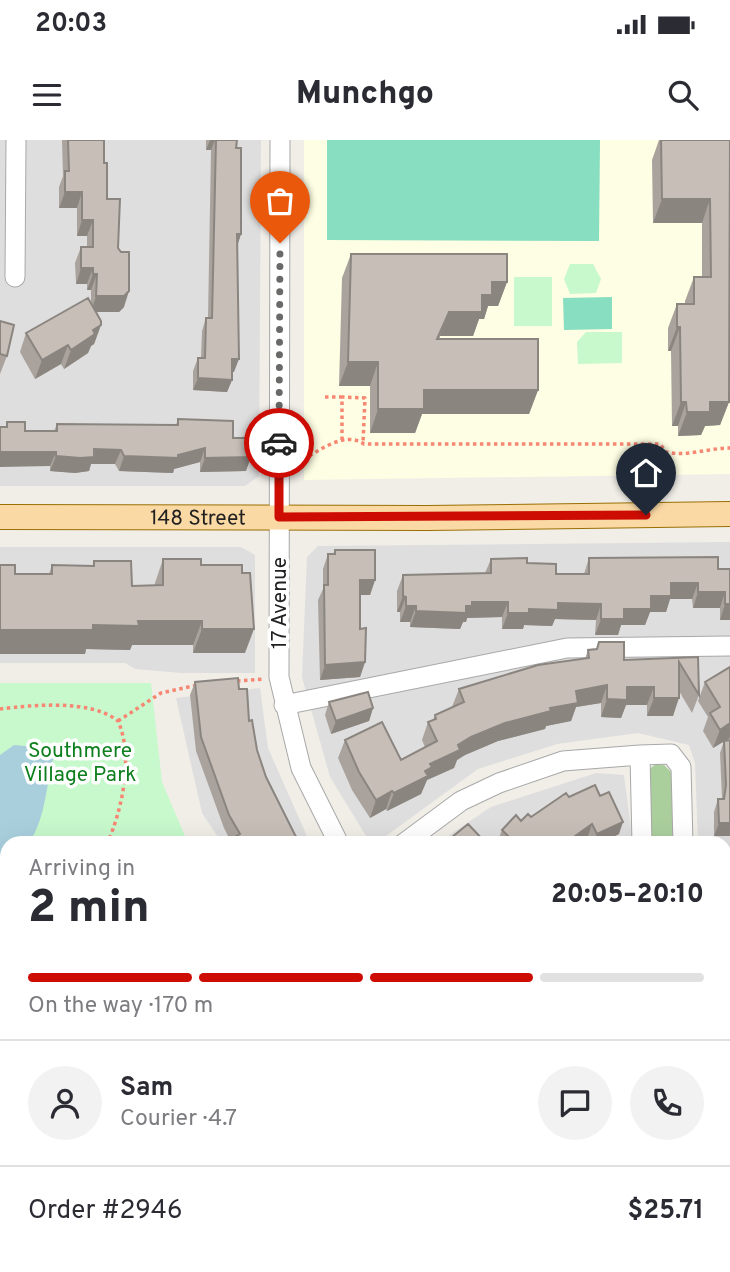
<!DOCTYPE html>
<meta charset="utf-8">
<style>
:root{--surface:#fff;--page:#f2f2f3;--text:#2b2b33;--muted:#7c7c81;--line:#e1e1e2;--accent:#cd0d04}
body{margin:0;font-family:Overpass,sans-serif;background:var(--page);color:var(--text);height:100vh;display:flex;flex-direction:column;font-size:26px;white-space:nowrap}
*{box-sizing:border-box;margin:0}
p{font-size:23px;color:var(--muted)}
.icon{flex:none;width:38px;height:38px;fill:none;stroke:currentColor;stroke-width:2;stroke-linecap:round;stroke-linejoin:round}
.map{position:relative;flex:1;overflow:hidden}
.sheet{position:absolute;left:0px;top:696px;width:732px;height:436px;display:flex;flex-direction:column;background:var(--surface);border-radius:21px 21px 0 0;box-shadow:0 7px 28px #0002}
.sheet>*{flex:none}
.pin{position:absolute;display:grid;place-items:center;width:60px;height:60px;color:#fff;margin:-72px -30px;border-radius:50% 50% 50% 0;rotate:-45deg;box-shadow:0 0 7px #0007}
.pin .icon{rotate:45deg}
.courier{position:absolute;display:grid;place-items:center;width:70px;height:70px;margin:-35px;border:5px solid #cd0d04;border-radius:50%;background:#fff;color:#222;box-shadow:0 2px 9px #0007}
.headline em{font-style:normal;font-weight:800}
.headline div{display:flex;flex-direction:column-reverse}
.headline{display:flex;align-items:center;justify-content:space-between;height:119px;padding:0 28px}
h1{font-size:46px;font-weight:800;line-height:52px}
.bar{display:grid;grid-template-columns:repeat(4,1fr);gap:10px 7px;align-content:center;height:84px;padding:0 28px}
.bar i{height:9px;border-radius:5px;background:var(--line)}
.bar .selected{background:var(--accent)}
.bar p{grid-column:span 4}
.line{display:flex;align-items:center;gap:18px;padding:0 28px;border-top:2px solid var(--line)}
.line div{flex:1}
.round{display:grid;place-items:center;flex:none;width:74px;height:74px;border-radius:37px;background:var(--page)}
.status{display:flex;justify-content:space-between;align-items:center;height:49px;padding:0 35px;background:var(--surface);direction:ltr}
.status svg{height:19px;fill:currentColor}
header{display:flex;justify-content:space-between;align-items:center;height:91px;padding:0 28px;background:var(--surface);font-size:32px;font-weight:800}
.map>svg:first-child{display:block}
.residential{fill:#dfdede}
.education{fill:#fdfee3}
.forest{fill:#aacf9d}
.park{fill:#c7f9cd}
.pitch{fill:#88dec0}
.water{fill:#a9cfdd}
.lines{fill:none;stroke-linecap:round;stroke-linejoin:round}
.minor-casing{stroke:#a8a8a8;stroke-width:21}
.major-casing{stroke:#9a6f03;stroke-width:26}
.path{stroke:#f78673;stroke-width:3.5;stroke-dasharray:3.5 3.5;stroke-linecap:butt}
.minor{stroke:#fff;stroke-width:19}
.major{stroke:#fad9a4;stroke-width:24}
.wall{fill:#aaa39d}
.shaded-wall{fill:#8b8580}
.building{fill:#c6beb7;stroke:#8b8580;stroke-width:2}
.done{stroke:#6a6967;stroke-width:7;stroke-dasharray:0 12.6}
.route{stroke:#cd0d04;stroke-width:9}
.labels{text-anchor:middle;stroke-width:7;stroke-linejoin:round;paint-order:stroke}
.street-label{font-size:21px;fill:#212121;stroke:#fff}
.park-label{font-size:21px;fill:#0e7f1d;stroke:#fff}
</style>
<div class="status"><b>20:03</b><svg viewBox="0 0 49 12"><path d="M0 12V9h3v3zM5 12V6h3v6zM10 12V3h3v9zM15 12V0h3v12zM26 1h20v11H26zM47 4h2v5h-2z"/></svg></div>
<header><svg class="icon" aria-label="menu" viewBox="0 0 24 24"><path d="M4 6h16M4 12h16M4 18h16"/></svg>Munchgo<svg class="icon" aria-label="search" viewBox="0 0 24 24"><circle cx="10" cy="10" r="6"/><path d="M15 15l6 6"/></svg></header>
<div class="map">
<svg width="730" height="1132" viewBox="0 0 730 1132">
<rect width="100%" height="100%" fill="#f1eee8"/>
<path class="residential" d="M0,0H261L259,336L245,346H0Z
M730,402V707L724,704L698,703L695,623L689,605L638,593L557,604L478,629L386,696H366L330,637L302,537L307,417L318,406Z
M0,407H241L255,415V533H181L135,529L125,523H0Z
M260,548L268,608L310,703H222L202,673L176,558Z
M596,633L624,635L633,703L436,704L491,667Z
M725,755L730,756V1132H606L599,1125H724Z
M0,911L7,923V1125H132L137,1132H0Z"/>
<path class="education" d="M304,0H730V334L304,340Z"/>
<path class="forest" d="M656,624L664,625L672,633L674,703H648V630Z
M519,1125H593L600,1132H526Z"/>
<path class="park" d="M570,124H593L601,139L596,153L570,154L564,139Z
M514,137H552V186H514Z
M586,192H622V223L578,224L577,202Z
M0,543H151L162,642L188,703L7,704V917L0,906Z
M134,1125H332L325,1132H139Z"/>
<path class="pitch" d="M327,0H600L599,101L327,100Z
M612,157V189L564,190L563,158Z"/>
<path class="water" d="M14,605L56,609C45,642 48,674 29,703L7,704V726L0,727V615Z"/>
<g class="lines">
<defs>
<path id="minor" d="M280,0L279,537L301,628L339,704
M15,137L16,0
M284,565L567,508L730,506
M403,704L461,661L499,643L563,621L640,615
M642,704L640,615L671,614L681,627L683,704
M724,940L730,939
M0,1081L7,1092
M21,1132L29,1127
M498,1132L505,1125"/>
<g id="major">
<path id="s1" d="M0,377L427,378L730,374"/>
</g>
</defs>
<use href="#minor" class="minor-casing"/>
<use href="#major" class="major-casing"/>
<path class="path" d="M325,257H342
M342,300V257L365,258L363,303
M299,324L300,321C318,312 344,290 364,304H660L666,312C687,317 708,308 730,308
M237,541L264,539
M0,569C32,565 91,559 118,581C134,617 122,670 107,704
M118,581L161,553L198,545
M724,719L730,721
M0,779L7,782
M196,1125L205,1132
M571,1125L578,1132
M272,1132L290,1125"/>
<use href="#minor" class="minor"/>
<use href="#major" class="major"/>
</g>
<path class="wall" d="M62,0H104V23L107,59L118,108L124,167L119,172H95L101,185L94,204L91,206L88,213L64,229L61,224L35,239L20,212L26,193L91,164V150H87V144H76L75,123L81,107H87V96H77V68H59V47L63,36Z
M206,0H237L241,94L237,105L234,232H232V240L227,252L193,250V231L198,218H201L202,191L206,178H208L211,10H206Z
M659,0H730L729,262L720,285L705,286L701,295L678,296V286H672L671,211H668V188L677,164H685V161L694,137H702V83H653L652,20Z
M351,114L507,142L498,166H488L484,179H479L473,196H440L439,199L538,250L529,274H422L415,293H370V246H339L342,138Z
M0,181L7,216L0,234Z
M178,279L233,298L246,331L200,332V322L174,329L173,333L119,331L115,324H91L89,331L75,333L50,331V326L6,287L7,282L25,291H54L57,284L176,285Z
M335,410L375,440L370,455H360V489L365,522L360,537L320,540L318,460L323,449V429L328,414H333Z
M589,418L730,429V480H720V468H693L692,459H670L666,472H650L645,485H621L618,495H595L596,480L555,479L552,486L524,485L523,489H502V477L467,478L466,482H463L460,489L410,487V482H400V472H397V451L403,435L485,433L491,419L527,423L556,434H584Z
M163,419L201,425L245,513H193V505H132L130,510L86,509L85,514H0L15,434H49L52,425L93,426L94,421L132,446L155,445V443Z
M588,510L624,520L698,517L699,555L692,573L679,551L673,576H647V565H626L621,578L601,577V563L576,567L571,581L546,586L545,589L498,601L465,615L457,620L454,628L427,640L421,654L387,671L386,669L370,678L352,650L338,618L345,600L401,620L425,607L422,600L428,582L433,580L435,575L452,567L459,549L585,519Z
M730,527V598L726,601L730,696H714V672L718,659H722V658L720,613L724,601L713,608L703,591L708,577L698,561L705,542Z
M195,542L239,549L257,610L266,637L295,695L302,704H232L224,688L196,611L190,555Z
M329,562L373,568L369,581L331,594L325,575Z
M569,657L619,694L599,704H591L588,696L577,704L497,703L502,690L521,681L531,677Z
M0,913L7,923V1066L0,1056Z
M730,1072V1110L724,1100V1080L727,1074Z
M78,1125H146L147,1132H75Z
M348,1125H461L454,1132L452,1130L450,1132H343Z
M598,1125H624L617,1132L613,1127L608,1132H605Z"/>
<path class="shaded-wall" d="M210,0H215L211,10H206Z
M65,52H82L77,68H59Z
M662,59H710L702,83H653Z
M82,80H93L87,96H77Z
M237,94H241L237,107Z
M81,128H93L87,144H76Z
M93,134H97L91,150H87Z
M492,142H507L498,166H488L484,179H479L473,196H440L429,223L449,172L482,155Z
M129,151L124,167L119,172H91L96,156Z
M101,185L94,204L91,206L88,213L64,229L71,210L93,190Z
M677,187H680L671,211H668Z
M68,205L61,224L35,239L42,220Z
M728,218H730V242H720Z
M232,219H239L234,232H227Z
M348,222H378L370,246H339Z
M198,238L232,240L227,252L193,250Z
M424,250H538L529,274H422L415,293H370L378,269Z
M681,262H686L678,286H672Z
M710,262H729L720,285L705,286L701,295L678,296L687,272Z
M205,308L200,322L174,329L173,333L119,331L124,316L178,315Z
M94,309L121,310L115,324H91L89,331L75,333L50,331L56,316Z
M0,312H56L50,326L0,327Z
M251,317L246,331L200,332L205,318Z
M360,440H375L370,455H355Z
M671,443H698L692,459H670L666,472H650L645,485H621L618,495H595L601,479L651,456Z
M698,452H725L720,468H693Z
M403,456L406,457L400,472H397Z
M472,462H508L502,477L467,478L466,482H463L460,489L410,487L416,471L466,466Z
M558,463L601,464L596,480L555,479L552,486L524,485L523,489H502L508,473Z
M725,464H730V480H720Z
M406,466H416L410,482H400Z
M138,481H202L193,505H132L130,510L86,509L85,514H0V490L93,485Z
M202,489H254L245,513H193Z
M365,522L360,537L320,540L325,525Z
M607,545L601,563L576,567L571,581L546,586L545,589L498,601L465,615L457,620L454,628L427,640L421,654L387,671L394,653L425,631L430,624L471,597L505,583L550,568L576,551Z
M627,547H654L647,565H626L621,578L601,577L607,559Z
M654,558H679L673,576H647Z
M373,568L369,581L331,594L336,581Z
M730,583V598L713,608L720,590Z
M392,651L386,669L370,678L376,660Z
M623,682L619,694L599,704H593L597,694Z
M719,683H730V696H714Z
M592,684L588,696L577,704H564Z
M730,778V788L724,791V782Z
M730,881V896L724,898V882Z
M730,1013V1026L727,1034L724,1036V1024Z
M444,1125H454L450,1132H438Z
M609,1125H613L607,1132Z"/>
<path class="building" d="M68,0H104V23H107V59H120L118,108L121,112H129V151L124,156H96L97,134H93V128H81V107H93V80H82V52H65V31H69Z
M216,0H237L236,8H241V94H237L239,219H232V240L198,238V218H205L206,178H212Z
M661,0H730L729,262H710V272H687L686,262H681L680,187H677V164H694V137H711L710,59H662Z
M351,114H507V142H492V155H482V172H449L437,199H538V250H424V269H378V222H348Z
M88,158L101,181V185L93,190L95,194L71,210L68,205L42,220L26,193Z
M0,181L14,185L7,216L0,214Z
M178,279L233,281V298H251V317L205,318V308L178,315V318L124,316L121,310L94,309V317L80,318L56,316V312H0V317V287H7V282H25V291H57V284L178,285Z
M335,410H375V440H360V489L366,488L365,522L325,525L324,445H328V414H335Z
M718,417V429H730V464H725V452H698V443H671V456H651V469H624V479H601V464L558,463V470L529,469V473H508V462H472V466H466V473L416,471V466H406V457L403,456V435L491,433V419L527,418V423L556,424V434H589V418Z
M163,419H201V425H242V433H250L254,489H202V481H138L139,486L93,485V490H0V425H15V434H52V425L94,426V421H131L132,446L163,445Z
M599,502H624V520L698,517L699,555L679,522V558H654V547H627V560L607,559V545L576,551L578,563L550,568L551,571L505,583L471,597L458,605L460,610L430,624L432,627L425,631L428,636L394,653L392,651L376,660L359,632L345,600L382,582L401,620L437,601L428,582L436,579L435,575L464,562L459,549L538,525L589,518L588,510L597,509Z
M730,527V583L720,590L710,573L720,567L705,542Z
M238,538L239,549H247L249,581L252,580L257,610L266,637L295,695L302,704H238L236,700L235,697L240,694L229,675L201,597L195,542Z
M368,552L373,568L336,581L329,562Z
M730,600V683H719L718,659H724L726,645L724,601Z
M595,645L600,656L609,652L623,682L597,694L592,684L564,704H562L559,699L555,704H516L502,690L516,675L521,681L528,674L531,677L566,653L569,657Z
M468,684L487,704H447L446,702Z
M730,750V778L724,782V753Z
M730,846V881L724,882V848Z
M0,913L7,923V1030L0,1020V1018L2,1016L0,1013Z
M730,968V1021L724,1024V976L726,975L724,970Z
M724,1121L730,1127V1132H657L663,1125H724Z
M87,1125H146L148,1129L144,1132H80L88,1126Z
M348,1125H444L438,1132H345L344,1130Z"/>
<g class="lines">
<path class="done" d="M279,303L280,103"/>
<path class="route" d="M279,303V377L646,375"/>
</g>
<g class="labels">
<g class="street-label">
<text dy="7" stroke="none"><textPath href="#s1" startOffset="198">148 Street</textPath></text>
<text transform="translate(279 463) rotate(-90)" y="7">17 Avenue</text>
</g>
<g class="park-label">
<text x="80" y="617">Southmere<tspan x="80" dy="24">Village Park</tspan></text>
</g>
</g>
</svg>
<div class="pin" style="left:280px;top:103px;background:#ea580c"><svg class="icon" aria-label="bag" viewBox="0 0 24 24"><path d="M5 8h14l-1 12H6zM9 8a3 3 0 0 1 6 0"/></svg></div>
<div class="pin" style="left:646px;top:375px;background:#1f2937"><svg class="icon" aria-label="home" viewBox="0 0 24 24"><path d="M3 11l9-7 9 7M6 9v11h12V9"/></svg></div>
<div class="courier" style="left:279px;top:303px"><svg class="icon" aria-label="car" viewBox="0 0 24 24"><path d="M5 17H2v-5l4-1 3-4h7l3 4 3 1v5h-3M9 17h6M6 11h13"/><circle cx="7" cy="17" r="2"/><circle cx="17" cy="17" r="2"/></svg></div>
<section class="sheet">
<div class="headline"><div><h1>2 min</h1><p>Arriving in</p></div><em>20:05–20:10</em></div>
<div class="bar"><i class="selected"></i><i class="selected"></i><i class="selected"></i><i></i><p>On the way · 170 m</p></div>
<div class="line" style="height:126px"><a class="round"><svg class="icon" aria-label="person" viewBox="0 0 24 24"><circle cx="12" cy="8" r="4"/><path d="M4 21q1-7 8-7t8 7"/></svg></a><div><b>Sam</b><p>Courier · 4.7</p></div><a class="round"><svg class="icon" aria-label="chat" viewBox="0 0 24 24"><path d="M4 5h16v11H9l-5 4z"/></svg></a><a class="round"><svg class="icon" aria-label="phone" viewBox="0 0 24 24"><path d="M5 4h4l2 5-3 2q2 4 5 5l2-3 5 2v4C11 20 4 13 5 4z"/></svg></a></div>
<div class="line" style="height:91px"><div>Order #2946</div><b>$25.71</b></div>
</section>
</div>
